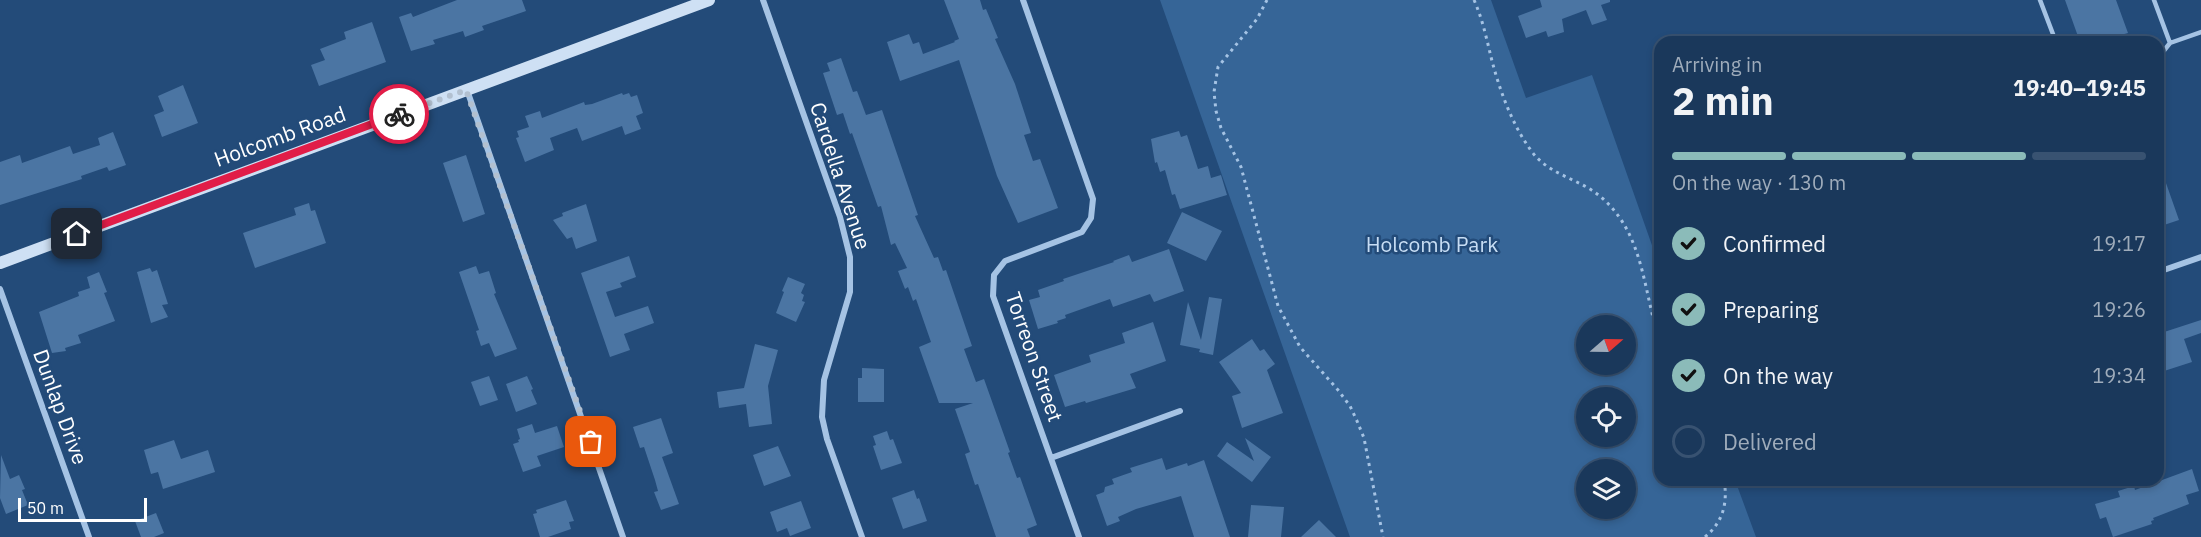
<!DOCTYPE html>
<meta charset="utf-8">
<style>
:root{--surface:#1a385b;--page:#274364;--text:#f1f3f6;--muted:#9facbb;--line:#385271;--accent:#8bbbb9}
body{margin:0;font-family:"IBM Plex Sans",sans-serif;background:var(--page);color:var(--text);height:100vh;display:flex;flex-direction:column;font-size:22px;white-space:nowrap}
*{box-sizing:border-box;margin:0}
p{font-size:20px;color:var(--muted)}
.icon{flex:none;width:33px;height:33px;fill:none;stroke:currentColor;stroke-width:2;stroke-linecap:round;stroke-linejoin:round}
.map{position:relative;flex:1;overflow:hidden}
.drawer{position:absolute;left:1654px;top:36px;width:510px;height:450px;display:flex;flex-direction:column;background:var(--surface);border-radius:18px;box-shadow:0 3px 9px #0003,0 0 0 2px var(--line)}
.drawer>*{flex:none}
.needle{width:39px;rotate:70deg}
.fabs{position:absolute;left:1576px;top:315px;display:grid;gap:12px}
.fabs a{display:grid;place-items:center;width:60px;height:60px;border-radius:50%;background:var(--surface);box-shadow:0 3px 9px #0003,0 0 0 2px var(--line);font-size:30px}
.scale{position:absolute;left:18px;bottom:15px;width:129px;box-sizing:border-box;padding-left:6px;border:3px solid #fff;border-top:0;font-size:16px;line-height:21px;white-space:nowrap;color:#fff;-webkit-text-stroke:4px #234b79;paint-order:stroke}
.pin{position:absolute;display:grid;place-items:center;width:51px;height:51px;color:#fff;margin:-26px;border-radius:12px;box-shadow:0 3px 9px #0006}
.courier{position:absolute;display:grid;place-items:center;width:60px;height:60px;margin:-30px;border:4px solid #e11d48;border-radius:50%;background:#fff;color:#222;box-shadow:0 2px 8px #0007}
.head em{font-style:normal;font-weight:700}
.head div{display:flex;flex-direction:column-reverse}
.head{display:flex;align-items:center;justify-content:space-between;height:102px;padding:0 18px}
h1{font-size:39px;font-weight:700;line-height:45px}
.bar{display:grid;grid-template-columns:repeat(4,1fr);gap:9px 6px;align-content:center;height:72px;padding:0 18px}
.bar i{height:8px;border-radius:4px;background:var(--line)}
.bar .on{background:var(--accent)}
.bar p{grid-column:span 4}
ol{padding:0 18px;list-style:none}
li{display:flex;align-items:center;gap:18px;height:66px}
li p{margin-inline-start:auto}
li .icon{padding:6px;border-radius:50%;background:var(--accent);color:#111;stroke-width:4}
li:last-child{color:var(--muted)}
li i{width:33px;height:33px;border:3px solid var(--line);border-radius:50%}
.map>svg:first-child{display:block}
.green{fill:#366597;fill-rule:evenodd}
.building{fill:#4b75a3}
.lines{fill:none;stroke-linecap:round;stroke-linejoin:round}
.path{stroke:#a5c3e4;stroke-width:3;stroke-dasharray:3 4.5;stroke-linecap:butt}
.lane{stroke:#a5c3e4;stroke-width:4.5}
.street{stroke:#a5c3e4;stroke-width:6}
.secondary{stroke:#cee0f4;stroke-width:12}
.done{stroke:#b2c0d0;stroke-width:6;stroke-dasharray:0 10.8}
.route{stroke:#e11d48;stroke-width:8}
.labels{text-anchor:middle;stroke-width:5;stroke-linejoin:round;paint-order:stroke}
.street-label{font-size:21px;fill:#fff;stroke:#234b79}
.park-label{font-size:21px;fill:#c7ddf4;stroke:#234b79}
</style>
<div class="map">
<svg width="2201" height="537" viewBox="0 0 2201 537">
<rect width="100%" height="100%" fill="#234b79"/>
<path class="green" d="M1160,0H1491L1526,98L1592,75L1660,268V480H1735L1756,537H1350ZM1587,326H1626V364H1587ZM1587,398H1626V436H1587ZM1587,470H1626V508H1587Z"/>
<path class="building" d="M457,0H522L526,11L482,26L484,30L465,37L463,31L433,40L435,44L411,51L399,17L411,13L413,17Z
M944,0H980L983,10L986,9L998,38L995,39L1015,84L1031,133L1024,135L1033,161L1040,159L1058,208L1018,223L997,176L959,60L900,81L887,42L909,34L913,44L919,42L923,54L955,42L954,41L959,39Z
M1540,0H1610V2L1601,5L1607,20L1592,25L1586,10L1562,19L1564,32L1548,37L1546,31L1526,38L1518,16L1542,7Z
M2065,0H2116L2128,33L2096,42H2080Z
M372,22L386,62L319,86L311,65L325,60L320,49L346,39L344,32Z
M841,58L853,92L857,91L866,115L882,110L918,215L915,216L934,258L938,257L943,271L946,270L972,346L964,349L976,382L984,379L1010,452L1008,453L1017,478L1020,477L1037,525L1027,529L1030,537H996L978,484L975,485L965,454L970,452L955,409L973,403H939L919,347L931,342L916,299L913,301L908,287L905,289L898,271L907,268L895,243L891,245L881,206L878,207L852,133L850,134L843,113L837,115L823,73L830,71L827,63Z
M183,85L198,123L162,137L154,115L164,111L158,96Z
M622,93L623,95L629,93L631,97L637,95L643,113L636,116L641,129L625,135L622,126L582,141L577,128L550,138L554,150L525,162L516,138L519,137L517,131L529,127L525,116L540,111L542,118L584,102L585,105L592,104Z
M1179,131L1181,137L1187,135L1198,169L1208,166L1211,178L1221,175L1227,195L1180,209L1175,194L1172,195L1165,170L1160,172L1157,162L1155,163L1151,139Z
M113,132L126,165L109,171L107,167L81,176L82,179L0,205V162L20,155L22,163L70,146L73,154L100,145L98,138Z
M466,155L485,214L463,222L443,163Z
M2160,166L2179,220L2158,227V167Z
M309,203L311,211L315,210L326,243L255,268L243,233L296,215L294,208Z
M586,204L597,241L576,249L572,237L567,239L553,220L563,216L562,213Z
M1182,212L1222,231L1206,261L1167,243Z
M1169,249L1184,291L1154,302L1150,294L1113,307L1110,299L1065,315L1066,318L1057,321L1058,323L1038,329L1029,300L1040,297L1038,290L1064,281L1063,279L1114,262L1113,261L1129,255L1132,262Z
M629,256L636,277L620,283L622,287L606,292L615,317L648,306L654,323L624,334L630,350L610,357L581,273Z
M476,266L479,274L489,271L496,293L494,294L517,349L495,357L489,343L481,346L476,331L479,330L459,272Z
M150,268L152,272L157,270L168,304L162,305L168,317L151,323L137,272Z
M99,272L107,292L104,293L115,321L78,335L81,343L65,348L66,351L52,353L39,312L79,296L78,292L90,288L87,277Z
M788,277L805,284L801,293L804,295L802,301L805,302L796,322L776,313L784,292L782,291Z
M1209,297L1222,299L1213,355L1199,352L1200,349L1180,345L1188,302L1201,340Z
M2201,320V333L2184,339L2192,362L2161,372L2158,365V334Z
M1153,322L1166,361L1130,374L1136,388L1086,403L1085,401L1065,407L1054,375L1091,362L1089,355L1125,343L1122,333Z
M1252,339L1260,351L1264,349L1275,364L1267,370L1283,413L1242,428L1232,396L1241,393L1219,362Z
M755,344L778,350L768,386L772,424L749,427L746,404L719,408L717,392L744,388Z
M862,368L884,369V402H858V378H862Z
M489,376L498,400L480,406L471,382Z
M527,376L533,389L531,390L537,404L516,412L506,384Z
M661,418L673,453L662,457L679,504L661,510L654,492L658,491L655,480L644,447L640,448L633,427Z
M532,424L535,433L557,426L564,447L537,456L541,466L523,472L513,444L519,442L518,440L520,439L517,429Z
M887,431L890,440L893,439L902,463L881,470L873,446L876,445L873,436Z
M1245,438L1271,457L1252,482L1217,456L1227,442L1254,461Z
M174,440L181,459L208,450L215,472L163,489L158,472L151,474L144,450Z
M778,446L791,476L764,486L753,455Z
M1,455L10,479L19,475L25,489L22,490L28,505L6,514L0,498Z
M1162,458L1166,470L1187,463L1188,466L1204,460L1230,537H1194L1181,496L1136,509L1118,517L1120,521L1107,526L1096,495L1104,492L1105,487L1114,484L1112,479L1132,472L1130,468Z
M2192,469L2199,491L2186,495L2189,504L2153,518L2154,520L2151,521L2152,524L2113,537L2106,517L2100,519L2095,504L2120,497L2118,491L2134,486L2135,490Z
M914,490L917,499L919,498L927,521L903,529L892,498Z
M566,500L574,521L569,522L571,529L548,537H540L533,514L537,513L536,510Z
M801,501L811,528L790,536L787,528L777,532L770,512Z
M1251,505L1284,507L1281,537H1248Z
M156,513L164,533L154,537H141L135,521Z
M1319,520L1336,537H1301Z"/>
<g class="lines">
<path class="path" d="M1267,0L1257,19L1218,67L1214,92L1216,111L1221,128L1241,167L1278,306L1300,347L1338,390L1350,406L1357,421L1364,438L1383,537
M1474,0C1483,20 1487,41 1492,61C1500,91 1512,124 1530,149C1547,175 1579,178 1601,197C1645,235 1643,292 1660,342
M1705,537C1723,522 1728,503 1724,480"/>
<path class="lane" d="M2040,0L2056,42
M2154,0L2170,43
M2158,58L2170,43L2201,32"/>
<path class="street" d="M763,0L840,217L850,257V292L824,380L822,417L827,439L862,537
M1023,0L1093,199L1091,218L1082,232L1005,261L994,275L993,296L1079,537
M467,90L623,537
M2158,272L2201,257
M0,289L89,537
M1051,458L1180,411"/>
<path class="secondary" d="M0,263L709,0"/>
</g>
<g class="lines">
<path class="done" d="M399,114L466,90L591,442"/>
<path class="route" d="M77,234L399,114"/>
</g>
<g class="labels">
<g class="street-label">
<text transform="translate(280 137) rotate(-20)" y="7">Holcomb Road</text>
<text transform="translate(840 176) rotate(72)" y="7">Cardella Avenue</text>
<text transform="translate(1034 357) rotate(71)" y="7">Torreon Street</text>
<text transform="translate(60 407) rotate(70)" y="7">Dunlap Drive</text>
</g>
<g class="park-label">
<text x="1432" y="252">Holcomb Park</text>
</g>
</g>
</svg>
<div class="fabs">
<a><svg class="needle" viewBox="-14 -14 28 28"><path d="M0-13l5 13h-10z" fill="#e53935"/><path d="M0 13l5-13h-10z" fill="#9facbb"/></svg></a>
<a><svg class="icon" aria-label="locate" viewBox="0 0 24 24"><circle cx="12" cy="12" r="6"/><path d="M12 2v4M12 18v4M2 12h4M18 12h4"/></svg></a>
<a><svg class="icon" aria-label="layers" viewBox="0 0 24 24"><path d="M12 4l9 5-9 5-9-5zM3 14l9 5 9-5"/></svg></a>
</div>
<div class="scale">50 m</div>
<div class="pin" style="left:591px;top:442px;background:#ea580c"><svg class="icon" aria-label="bag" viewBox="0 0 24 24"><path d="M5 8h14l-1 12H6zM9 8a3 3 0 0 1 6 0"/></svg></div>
<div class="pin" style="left:77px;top:234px;background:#1f2937"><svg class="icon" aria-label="home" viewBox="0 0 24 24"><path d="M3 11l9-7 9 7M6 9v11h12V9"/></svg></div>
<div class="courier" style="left:399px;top:114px"><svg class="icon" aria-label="bike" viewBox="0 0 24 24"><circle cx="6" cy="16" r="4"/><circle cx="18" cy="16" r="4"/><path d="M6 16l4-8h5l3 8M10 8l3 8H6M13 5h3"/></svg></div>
<section class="drawer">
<div class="head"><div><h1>2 min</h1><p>Arriving in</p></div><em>19:40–19:45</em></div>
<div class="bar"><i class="on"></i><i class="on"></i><i class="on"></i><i></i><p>On the way · 130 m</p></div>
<ol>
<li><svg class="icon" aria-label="check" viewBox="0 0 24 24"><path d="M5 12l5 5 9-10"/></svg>Confirmed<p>19:17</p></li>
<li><svg class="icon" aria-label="check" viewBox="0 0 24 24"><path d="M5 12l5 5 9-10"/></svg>Preparing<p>19:26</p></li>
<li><svg class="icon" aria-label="check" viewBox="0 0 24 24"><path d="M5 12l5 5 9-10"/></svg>On the way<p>19:34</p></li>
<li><i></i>Delivered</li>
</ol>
</section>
</div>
